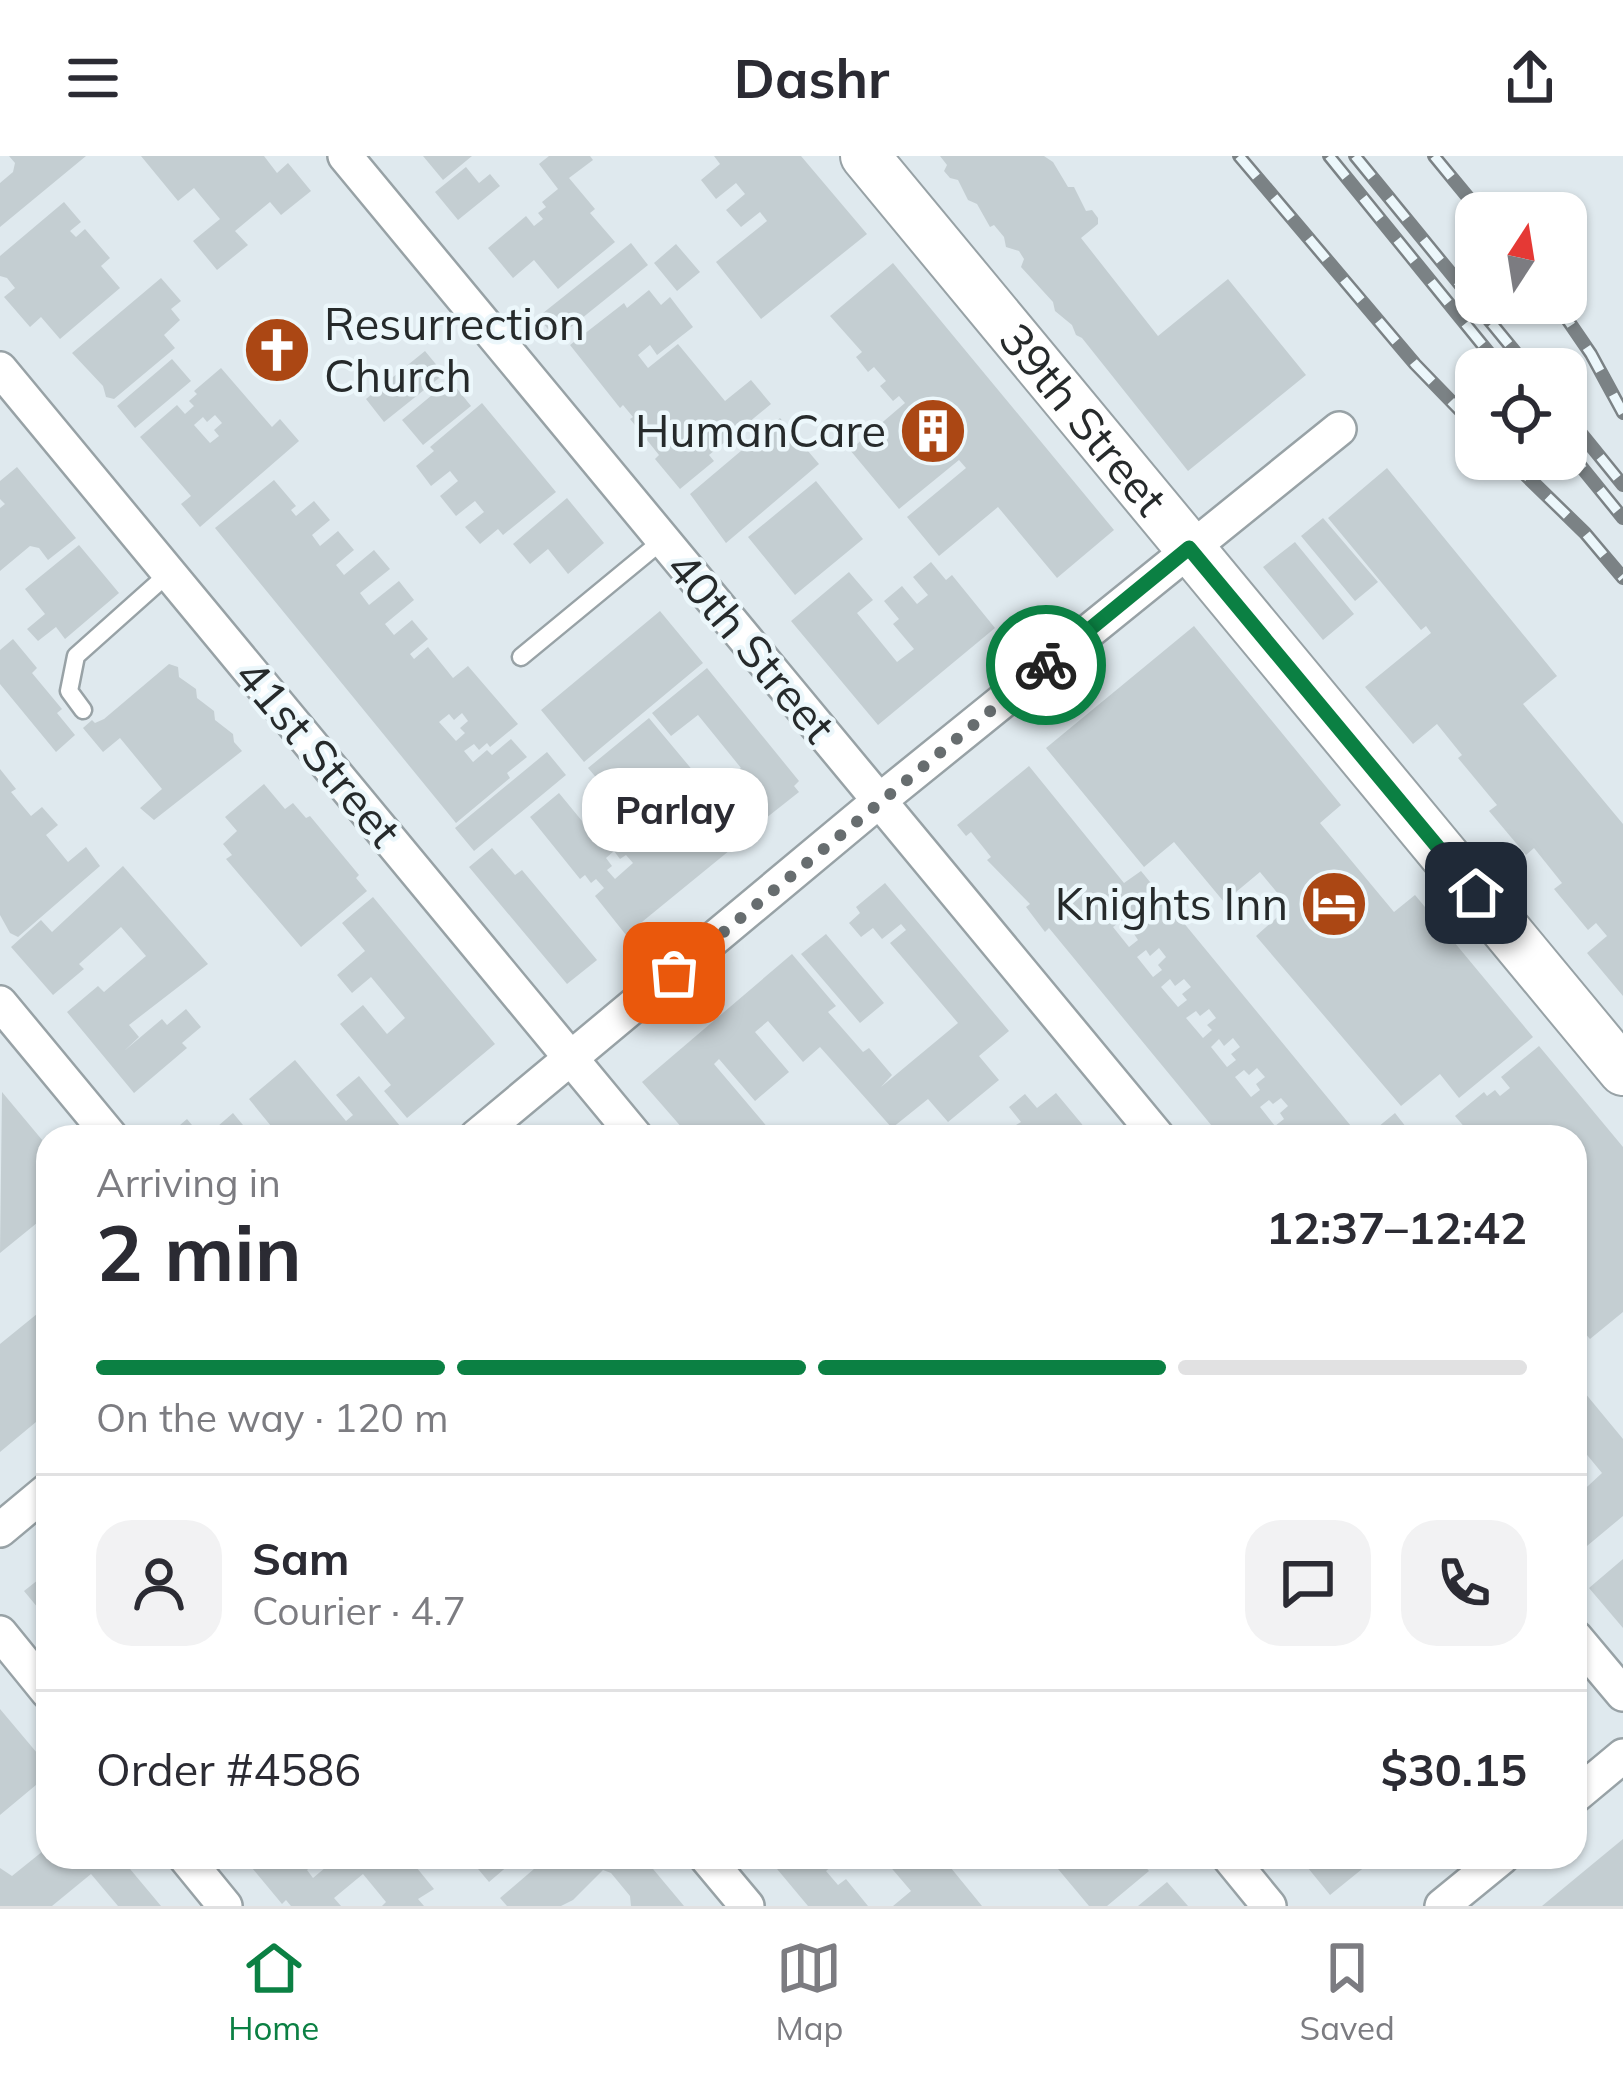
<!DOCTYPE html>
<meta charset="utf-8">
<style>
:root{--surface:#fff;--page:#f2f2f3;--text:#2b2b33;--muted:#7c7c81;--line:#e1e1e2;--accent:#0b8043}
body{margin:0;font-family:Mulish,sans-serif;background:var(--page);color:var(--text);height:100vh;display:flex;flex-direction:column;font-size:45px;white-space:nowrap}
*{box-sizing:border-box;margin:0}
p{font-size:39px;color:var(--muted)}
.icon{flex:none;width:66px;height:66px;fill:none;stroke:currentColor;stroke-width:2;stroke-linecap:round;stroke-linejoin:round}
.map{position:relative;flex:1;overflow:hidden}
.drawer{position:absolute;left:36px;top:969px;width:1551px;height:744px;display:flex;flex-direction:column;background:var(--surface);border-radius:36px;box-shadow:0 3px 9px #0004}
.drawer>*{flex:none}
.needle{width:78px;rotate:12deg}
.tools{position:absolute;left:1455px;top:36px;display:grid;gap:24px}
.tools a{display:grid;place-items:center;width:132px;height:132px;border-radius:24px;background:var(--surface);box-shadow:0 3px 9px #0004;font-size:60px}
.pin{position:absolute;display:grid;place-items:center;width:102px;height:102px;color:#fff;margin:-51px;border-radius:24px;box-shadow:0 6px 18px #0006}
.courier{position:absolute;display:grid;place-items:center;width:120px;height:120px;margin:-60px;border:9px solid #0b8043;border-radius:50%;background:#fff;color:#222;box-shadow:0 3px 15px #0007}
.bubble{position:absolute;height:84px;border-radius:36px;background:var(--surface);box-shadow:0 3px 9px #0004;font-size:39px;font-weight:700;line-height:84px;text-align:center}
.overview em{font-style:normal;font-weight:700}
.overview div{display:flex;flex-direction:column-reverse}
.overview{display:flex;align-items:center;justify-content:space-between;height:204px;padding:0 60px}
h1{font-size:78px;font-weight:700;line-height:90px}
.bar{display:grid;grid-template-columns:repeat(4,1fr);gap:18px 12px;align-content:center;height:144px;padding:0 60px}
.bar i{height:15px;border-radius:9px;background:var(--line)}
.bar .selected{background:var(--accent)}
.bar p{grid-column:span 4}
.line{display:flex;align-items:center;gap:30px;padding:0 60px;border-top:3px solid var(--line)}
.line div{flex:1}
.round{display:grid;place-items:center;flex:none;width:126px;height:126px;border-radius:36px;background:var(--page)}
header{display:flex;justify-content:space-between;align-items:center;height:156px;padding:0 60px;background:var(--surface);font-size:54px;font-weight:700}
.tabs{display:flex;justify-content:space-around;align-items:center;height:168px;border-top:3px solid var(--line);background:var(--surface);font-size:33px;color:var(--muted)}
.tabs a{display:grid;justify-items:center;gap:6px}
.tabs .selected{color:var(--accent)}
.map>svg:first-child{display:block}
.building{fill:#c4ced2;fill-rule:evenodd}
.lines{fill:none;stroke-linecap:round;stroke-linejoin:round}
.lane-casing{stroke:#98a2a6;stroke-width:21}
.street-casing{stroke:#98a2a6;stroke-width:38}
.secondary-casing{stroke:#98a2a6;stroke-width:52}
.lane{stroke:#fff;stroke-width:16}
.street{stroke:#fff;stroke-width:33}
.secondary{stroke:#fff;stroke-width:48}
.rail-casing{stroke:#7b8285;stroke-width:14}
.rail{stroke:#ecf7fb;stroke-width:9;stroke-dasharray:27;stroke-linecap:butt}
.done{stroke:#676d6f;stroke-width:12;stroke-dasharray:0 21.6}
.route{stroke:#0b8043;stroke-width:15}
.labels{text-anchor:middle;stroke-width:9;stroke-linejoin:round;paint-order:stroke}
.poi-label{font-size:45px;fill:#262a2b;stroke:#ecf7fb;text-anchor:end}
.street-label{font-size:45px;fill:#262a2b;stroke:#ecf7fb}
</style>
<header><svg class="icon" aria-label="menu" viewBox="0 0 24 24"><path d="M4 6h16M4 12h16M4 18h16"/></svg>Dashr<svg class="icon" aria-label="share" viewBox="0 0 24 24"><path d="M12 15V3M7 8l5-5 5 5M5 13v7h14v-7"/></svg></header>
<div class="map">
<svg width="1623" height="1750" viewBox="0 0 1623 1750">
<rect width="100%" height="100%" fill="#dfe9ee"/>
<path class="building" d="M9,0H86L0,71V27L13,16L15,7Z
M141,0H264L277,17L288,7L311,35L281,59L270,46L235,75L248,89L217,114L193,85L220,63L194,32L178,45Z
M423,0H472L443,24Z
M549,0H590L593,4L569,22L595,53L590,57L615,86L558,133L534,104L513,122L488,92L526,60L534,70L543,63L538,57L546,51L542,46L558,33L539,8Z
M714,0H801L867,78L761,163L716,106L767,65L760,56L741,71L726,54L745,38L736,27L716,43L701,24L720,8Z
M940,0H1044L1053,6L1068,31H1074L1086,55L1092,54L1098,62V68L1081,82L1158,180L1228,123L1306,219L1188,315L1082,182L1076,179L1072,169L1055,155L1053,146L1021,111L1024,103L1019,95L1006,91L1004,81L994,69L990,71L977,48L968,44L958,24L950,22L944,15L947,9Z
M466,11L479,27L490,18L500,30L458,64L435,36Z
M64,46L81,66L70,75L76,81L85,73L110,102L101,110L120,132L60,183L41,161L30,171L4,141L15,132L7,122L0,120V100Z
M631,87L648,109L556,183L538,161Z
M676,88L700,116L677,135L654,107Z
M893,107L1114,374L1057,422L998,351L939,400L907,361L966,312L959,304L899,353L850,294L905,247L899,240L893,245L880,230L886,225L874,211L868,216L856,201L862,196L830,160Z
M161,122L181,145L171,153L180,164L164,179L175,192L114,243L106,241L103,230L72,197Z
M649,134L661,149L670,141L693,171L657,199L650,189L638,199L648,212L678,188L725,245L751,224L771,248L709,299L714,305L680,333L655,303L659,299L630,263L633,261L623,249L620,252L570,189L624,147L627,152Z
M425,195L444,218L384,266L366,243Z
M172,203L191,225L135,272L117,250Z
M221,212L272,271L280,263L299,285L200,371L181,348L191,340L140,281L177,249L185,258L194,250L189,245L197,238L194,235ZM215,259L222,267L214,274L219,280L210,287L194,269L203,261L207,266Z
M450,224L471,250L423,289L402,264Z
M482,247L556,336L503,379L498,373L480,388L465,371L484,356L475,345L456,360L440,340L458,325L450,315L431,330L416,310L434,295L430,291Z
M780,262L819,308L726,387L690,338Z
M17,311L76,382L48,404L39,392L30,390L0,415V352L5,348L0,343V325Z
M1387,312L1557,520L1523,548L1623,668V840L1587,797L1607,780L1596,767L1588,774L1554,733L1562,727L1534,692L1526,699L1489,655L1497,649L1458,602L1462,599L1437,568L1413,588L1365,531L1431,477L1426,470L1421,474L1328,362Z
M274,324L296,350L291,354L296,360L314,345L330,364L312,379L320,390L338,375L354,394L336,409L344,419L374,394L390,413L360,437L369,449L399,425L414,444L385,468L394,479L412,464L428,483L410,498L414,503L428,491L453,522L468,510L518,568L490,591L487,587L479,594L474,588L464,595L473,606L487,594L492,599L511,583L527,601L507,617L510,622L456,667L215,372ZM462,557L468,565L460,572L465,577L456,585L439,566L449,558L454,564Z
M816,325L863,383L795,439L748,381Z
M567,342L604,387L568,418L548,393L530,408L513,388Z
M1323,362L1378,426L1355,445L1301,380Z
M1295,386L1354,458L1323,484L1263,411Z
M79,389L119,437L65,483L56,471L38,485L27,473L45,458L25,433Z
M931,406L946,424L952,419L995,472L878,569L791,465L849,416L873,444L857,457L897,506L914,493L893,468L899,463L884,445L902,430L917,448L928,439L913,421Z
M660,455L703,507L584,606L541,554Z
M1194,470L1341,649L1320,667L1394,756L1415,739L1533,881L1459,942L1440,918L1401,950L1256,780L1282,757L1277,751L1284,745L1260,716L1224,746L1174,686L1144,711L1046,592Z
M13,483L37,512L32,517L62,553L57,557L75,579L56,596L0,528V494Z
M169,508L178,511L179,521L196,533L197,542L214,555L215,564L233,578L234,586L242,595L154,664L140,652L162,633L120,582L103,596L83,572L92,564L95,567L104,563Z
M707,512L799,625L794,630L799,636L751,674L728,647L722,651L746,681L626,779L595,740L604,732L596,723L591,727L585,719L580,723L530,661L559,637L587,671L617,646L588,612L649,562L719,646L711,636L741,612L698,559L671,580L652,557ZM614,695L620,703L626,699L633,707L615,723L607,714L612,710L606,702Z
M547,596L566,619L474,695L455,672Z
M1029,610L1124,727L1141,715L1360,981H1314L1306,972L1297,978L1293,973L1284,981H1221L1049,772L1045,776L1026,751L1030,748L987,704L991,701L971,676L966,680L957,669ZM1135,763L1142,771L1134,778L1138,784L1129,791L1113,771L1122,764L1127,770ZM1159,792L1166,801L1158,809L1162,814L1153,821L1137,801L1146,794L1150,800ZM1170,823L1175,830L1184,823L1191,831L1182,838L1187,844L1178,851L1161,831ZM1209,853L1216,862L1207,869L1212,874L1203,882L1186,862L1196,855L1200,860ZM1233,882L1240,891L1231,898L1236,904L1227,911L1211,891L1219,883L1224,890ZM1257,912L1265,921L1256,928L1260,934L1251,941L1235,921L1244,914L1249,919ZM1281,942L1288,950L1280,957L1284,963L1275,970L1260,951L1269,944L1273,948Z
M0,613L16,633L11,636L31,660L42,651L58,669L46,679L68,706L86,691L100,710L18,781L10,777L0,759Z
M264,628L285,653L293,647L306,662L310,660L359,719L356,722L367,735L301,791L226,703L232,699L223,688L237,675L225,661Z
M492,692L515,719L522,714L597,804L567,828L469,711Z
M123,710L208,808L129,869L139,881L124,895L162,863L167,869L186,853L201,871L182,887L187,892L134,937L67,856L98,830L104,836L146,800L121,771L79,808L84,813L53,839L11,791L41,764L52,776Z
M885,727L1009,875L979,900L999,924L948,966L928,943L892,972L820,891L803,906L768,865L755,876L789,916L755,945L719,903L714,908L769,973L760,981H690L642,926L792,798L836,850L828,856L863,896L869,892L892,919L881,931L958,867L890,787L906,774L901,768L882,783L873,772L861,781L849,767L860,757L856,751Z
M373,741L495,888L407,962L384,935L391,929L340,868L363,849L387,878L405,862L371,821L352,837L337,819L365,795L342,767Z
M826,778L884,847L860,867L801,798Z
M1539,890L1623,991V1156L1590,1183L1575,1166V981H1473L1455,960L1484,936L1487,940L1495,934L1500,940L1510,932L1501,921Z
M295,904L346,965L353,959L336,939L359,920L400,970L387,981H280L249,943Z
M2,936L48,991V1058L0,1097Z
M1056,937L1081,967L1092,981H1025L1016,969L1021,966L1009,951L1025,938L1037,952Z
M233,957L253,981H166L187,963L197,975L204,969L210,977Z
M1395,957L1414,981H1366Z
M48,1149V1256L0,1296V1188Z
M1575,1225L1623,1283V1360L1575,1400V1342L1602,1317L1583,1294L1575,1293Z
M1623,1403V1472L1589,1432Z
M48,1416V1464L24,1435Z
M0,1553L48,1610V1619L0,1659Z
M1623,1683V1750H1542L1583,1716Z
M48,1691V1701H120L161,1750H118L91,1718L52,1750H0V1712L12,1720Z
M243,1701H323L307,1714L313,1722L338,1701H408L434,1733L418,1743L424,1750H382L386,1746L363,1718L334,1742L341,1750H291L286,1744L282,1748Z
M468,1701H518L489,1726Z
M548,1701H643L684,1750H631L630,1740L611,1717L603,1714L573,1744L561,1750H507L500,1742Z
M767,1701H843L826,1715L838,1729L846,1723L868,1750H808Z
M882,1701H942L982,1750H893L911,1735Z
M1048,1701H1137L1149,1715L1107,1750H1089Z
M1299,1701H1377L1330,1739Z
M1167,1726L1188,1750H1138Z"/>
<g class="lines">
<defs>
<path id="lane" d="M521,501L663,384
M83,554L69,535L76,500L169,417"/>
<path id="street" d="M345,0L1158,981
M0,213L636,981
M0,847L111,981
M476,981L879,645L1339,273
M0,1374L48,1334
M0,1477L48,1536
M1575,1481L1623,1538
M1575,1640L1623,1600
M185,1701L225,1750
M706,1701L747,1750
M1229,1701L1269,1750
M1442,1750L1502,1701"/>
<g id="secondary">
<path id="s1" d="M865,0L1623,915"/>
</g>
</defs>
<use href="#lane" class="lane-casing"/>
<use href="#street" class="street-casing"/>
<use href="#secondary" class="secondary-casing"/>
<use href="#lane" class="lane"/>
<use href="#street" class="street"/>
<use href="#secondary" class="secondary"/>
<defs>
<path id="rail" d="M1239,0L1415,208L1476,271
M1329,0L1502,213
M1355,0L1529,213
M1434,0L1481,57
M1556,147L1591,198L1623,257
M1566,259L1623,329
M1566,292L1623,362
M1509,303L1585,377L1623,422"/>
</defs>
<use href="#rail" class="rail-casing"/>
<use href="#rail" class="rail"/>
</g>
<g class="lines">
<path class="done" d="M674,817L1046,509"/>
<path class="route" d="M1046,509L1189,392L1476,737"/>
</g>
<defs>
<symbol id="church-disc" viewBox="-11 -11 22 22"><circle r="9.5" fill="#ab4714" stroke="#ecf7fb"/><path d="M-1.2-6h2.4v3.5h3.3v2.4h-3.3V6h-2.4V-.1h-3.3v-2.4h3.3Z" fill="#fff"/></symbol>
<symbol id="building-disc" viewBox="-11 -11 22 22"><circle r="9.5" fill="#ab4714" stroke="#ecf7fb"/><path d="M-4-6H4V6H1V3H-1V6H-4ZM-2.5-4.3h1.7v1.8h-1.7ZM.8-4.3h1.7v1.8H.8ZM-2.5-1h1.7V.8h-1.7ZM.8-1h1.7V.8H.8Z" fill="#fff"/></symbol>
<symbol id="hotel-disc" viewBox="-11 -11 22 22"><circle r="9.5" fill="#ab4714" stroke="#ecf7fb"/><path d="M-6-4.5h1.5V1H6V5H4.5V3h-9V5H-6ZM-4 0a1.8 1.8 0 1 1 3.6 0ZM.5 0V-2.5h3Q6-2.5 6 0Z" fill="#fff"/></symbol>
</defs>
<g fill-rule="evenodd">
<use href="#church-disc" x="239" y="156" width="76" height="76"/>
<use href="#building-disc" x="895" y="237" width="76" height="76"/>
<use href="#hotel-disc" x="1296" y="710" width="76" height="76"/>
</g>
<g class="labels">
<g class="poi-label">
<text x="324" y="184" text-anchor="start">Resurrection<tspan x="324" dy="52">Church</tspan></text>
<text x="886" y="291">HumanCare</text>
<text x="1288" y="764">Knights Inn</text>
</g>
<g class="street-label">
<text dy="16" stroke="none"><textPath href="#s1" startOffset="342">39th Street</textPath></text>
<text transform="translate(751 491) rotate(50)" y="16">40th Street</text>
<text transform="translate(318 597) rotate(50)" y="16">41st Street</text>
</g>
</g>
</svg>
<div class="tools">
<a><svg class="needle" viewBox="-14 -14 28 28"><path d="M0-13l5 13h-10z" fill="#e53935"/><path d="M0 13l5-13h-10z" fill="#7c7c81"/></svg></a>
<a><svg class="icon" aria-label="locate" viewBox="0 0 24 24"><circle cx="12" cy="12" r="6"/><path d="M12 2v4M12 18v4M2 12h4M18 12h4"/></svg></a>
</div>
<div class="pin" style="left:674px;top:817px;background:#ea580c"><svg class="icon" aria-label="bag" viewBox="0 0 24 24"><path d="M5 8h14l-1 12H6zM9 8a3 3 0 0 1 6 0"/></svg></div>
<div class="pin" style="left:1476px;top:737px;background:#1f2937"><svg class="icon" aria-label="home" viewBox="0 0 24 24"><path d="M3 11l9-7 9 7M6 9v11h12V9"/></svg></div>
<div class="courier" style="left:1046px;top:509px"><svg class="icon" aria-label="bike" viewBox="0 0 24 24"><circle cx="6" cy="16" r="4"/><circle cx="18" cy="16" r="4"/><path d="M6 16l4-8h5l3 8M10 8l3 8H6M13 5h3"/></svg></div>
<div class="bubble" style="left:582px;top:612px;width:186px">Parlay</div>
<section class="drawer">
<div class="overview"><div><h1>2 min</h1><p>Arriving in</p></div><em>12:37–12:42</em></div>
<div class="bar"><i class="selected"></i><i class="selected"></i><i class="selected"></i><i></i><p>On the way · 120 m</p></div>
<div class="line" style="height:216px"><a class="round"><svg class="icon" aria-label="person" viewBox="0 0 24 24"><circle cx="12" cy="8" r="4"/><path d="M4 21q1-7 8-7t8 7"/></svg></a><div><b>Sam</b><p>Courier · 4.7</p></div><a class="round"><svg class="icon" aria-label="chat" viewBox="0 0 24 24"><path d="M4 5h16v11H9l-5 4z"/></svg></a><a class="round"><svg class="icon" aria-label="phone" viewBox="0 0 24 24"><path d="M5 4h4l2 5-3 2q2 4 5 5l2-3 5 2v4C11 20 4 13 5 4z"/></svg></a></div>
<div class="line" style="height:156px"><div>Order #4586</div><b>$30.15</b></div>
</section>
</div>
<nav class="tabs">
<a class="selected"><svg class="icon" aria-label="home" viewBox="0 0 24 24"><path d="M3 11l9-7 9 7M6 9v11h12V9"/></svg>Home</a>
<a><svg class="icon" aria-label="map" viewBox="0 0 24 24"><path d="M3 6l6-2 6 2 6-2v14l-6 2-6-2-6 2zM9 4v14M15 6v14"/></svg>Map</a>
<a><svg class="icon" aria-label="saved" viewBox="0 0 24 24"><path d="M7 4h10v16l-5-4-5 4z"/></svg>Saved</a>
</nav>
